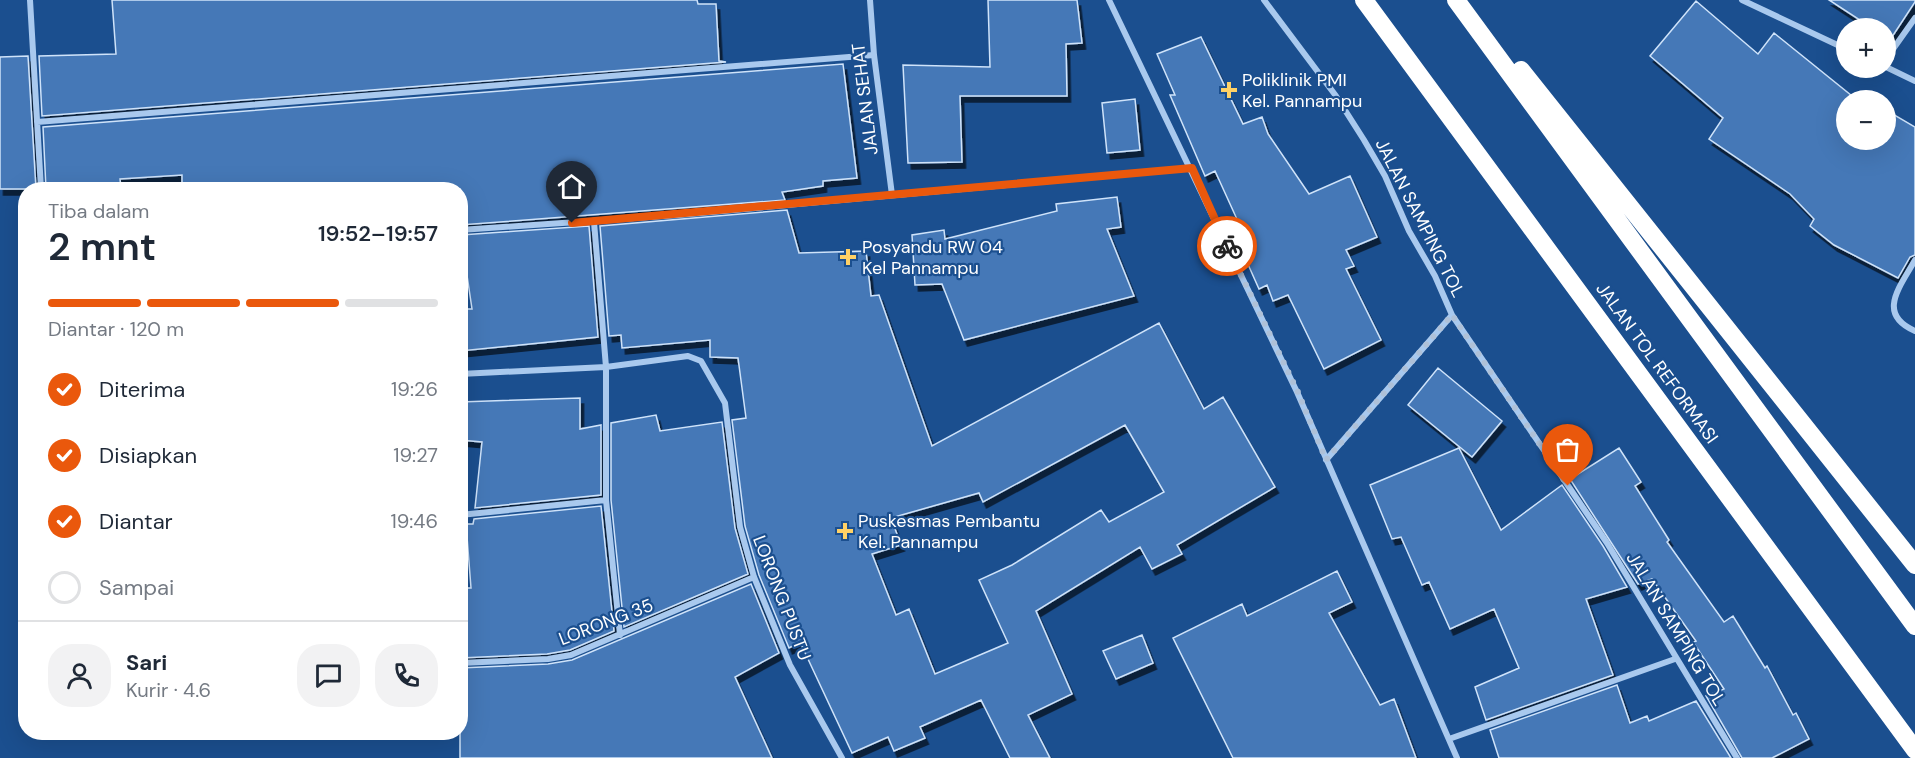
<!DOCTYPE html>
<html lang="id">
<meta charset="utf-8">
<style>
:root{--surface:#fff;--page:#f2f2f3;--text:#1f2937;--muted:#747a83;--line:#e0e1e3;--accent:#ea580c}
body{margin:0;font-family:"DM Sans",sans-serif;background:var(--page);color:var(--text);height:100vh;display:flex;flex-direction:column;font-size:22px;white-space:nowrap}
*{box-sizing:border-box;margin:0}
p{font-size:20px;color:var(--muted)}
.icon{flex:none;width:33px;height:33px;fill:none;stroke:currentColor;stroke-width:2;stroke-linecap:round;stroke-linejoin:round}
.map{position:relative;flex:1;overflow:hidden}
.drawer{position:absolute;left:18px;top:182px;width:450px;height:558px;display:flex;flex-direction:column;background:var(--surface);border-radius:24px;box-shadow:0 6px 24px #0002}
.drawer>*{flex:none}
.tools{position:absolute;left:1836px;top:18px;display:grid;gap:12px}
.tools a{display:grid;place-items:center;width:60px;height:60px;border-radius:50%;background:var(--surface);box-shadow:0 6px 24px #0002;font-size:30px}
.pin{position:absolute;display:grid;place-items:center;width:51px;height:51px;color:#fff;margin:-62px -26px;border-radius:50% 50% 50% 0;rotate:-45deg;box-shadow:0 0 6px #0007}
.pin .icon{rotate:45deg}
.courier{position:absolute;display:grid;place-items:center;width:60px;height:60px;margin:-30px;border:4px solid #ea580c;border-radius:50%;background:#fff;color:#222;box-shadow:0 2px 8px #0007}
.summary em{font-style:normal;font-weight:600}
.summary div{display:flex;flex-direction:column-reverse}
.summary{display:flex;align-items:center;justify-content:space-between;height:102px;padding:0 30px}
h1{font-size:39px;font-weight:600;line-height:45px}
.bar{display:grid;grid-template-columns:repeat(4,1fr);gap:9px 6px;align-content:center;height:72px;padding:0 30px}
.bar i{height:8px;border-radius:4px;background:var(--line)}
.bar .active{background:var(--accent)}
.bar p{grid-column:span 4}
.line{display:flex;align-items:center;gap:15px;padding:0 30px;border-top:2px solid var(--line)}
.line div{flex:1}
.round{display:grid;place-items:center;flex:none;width:63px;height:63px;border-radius:24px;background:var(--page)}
ol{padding:0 30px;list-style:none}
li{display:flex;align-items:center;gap:18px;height:66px}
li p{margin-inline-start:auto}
li .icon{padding:6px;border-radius:50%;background:var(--accent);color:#fff;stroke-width:4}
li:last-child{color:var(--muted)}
li i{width:33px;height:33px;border:3px solid var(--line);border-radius:50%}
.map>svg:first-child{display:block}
.building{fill:#4478b7;stroke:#cfe3fa;stroke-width:1.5;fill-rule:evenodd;filter:url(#shadow)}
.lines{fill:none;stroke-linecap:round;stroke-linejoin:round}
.minor{stroke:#a9c9ee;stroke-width:6}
.motorway{stroke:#fff;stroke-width:18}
.done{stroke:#afc1d8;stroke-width:6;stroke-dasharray:0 10.8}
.route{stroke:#ea580c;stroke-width:8}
.poi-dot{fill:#ffd166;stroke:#1b4f8f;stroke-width:2}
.labels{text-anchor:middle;stroke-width:4.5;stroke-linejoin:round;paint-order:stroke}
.poi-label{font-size:18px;fill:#fff;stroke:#1b4f8f;text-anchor:start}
.street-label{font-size:18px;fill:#fff;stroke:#1b4f8f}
</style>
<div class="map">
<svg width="1915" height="758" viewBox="0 0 1915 758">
<defs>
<filter id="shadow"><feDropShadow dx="3.5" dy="6" stdDeviation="0" flood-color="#0009"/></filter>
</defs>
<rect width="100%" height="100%" fill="#1b4f8f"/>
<path class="building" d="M112,0H697L698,4H716L719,61L726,62L42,116L39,56L116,54Z
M988,0H1077L1082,43L1066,44L1067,96H960L962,162L908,163L903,65L990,67Z
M1829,0H1915V2L1890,40L1886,38V28H1872Z
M1696,1L1758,54L1774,33L1857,100H1846V140H1886V110L1915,127V255L1910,257L1898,278L1834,245L1810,226L1814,219L1790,194L1709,139L1723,118L1650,56Z
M1201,37L1243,124L1262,117L1268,134L1309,194L1350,176L1377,237L1346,250L1354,266L1346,269L1381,340L1324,369L1288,295L1273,301L1267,285L1259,289L1238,242L1246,239L1215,171L1205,176L1170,95H1175L1157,54Z
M28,56L36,189H0V57Z
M843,64L857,178L823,181V186L782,192L785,200L460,225V189H182V175L120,179L121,189H46L43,127Z
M1135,99L1140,150L1107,153L1102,103Z
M1117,197L1121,227L1107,229L1134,296L964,340L942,284L915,285L912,235L944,230L945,239L1057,211L1056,204Z
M787,210L799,253L866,251L871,296L879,295L932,446L1159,323L1204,409L1223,397L1275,487L1177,545L1182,554L1152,569L1140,547L1036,611L1072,694L1028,715L1050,758H1010L981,700L920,727L925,738L894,751L888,737L852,753L800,642L789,648L759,575L745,526L732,420L746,418L738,358L710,357V340L622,348L621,335L609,336L600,226ZM1125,425L1164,492L1109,522L1101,510L1012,565L979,580L1008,643L935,674L909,609L896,615L872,554L901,545L891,518L979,493L983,502Z
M589,226L598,337L460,351V309H472L461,235Z
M1438,368L1502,421L1472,457L1408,405Z
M580,398V429L601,425V495L475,508L482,442L460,440V402Z
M656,415L660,431L722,422L735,528L748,574L624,627L611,500V423Z
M1459,448L1501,530L1562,485L1603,546L1627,587L1586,599L1613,675L1486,720L1475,687L1519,668L1494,609L1450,629L1429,582L1422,585L1401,537L1392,539L1370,485Z
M1619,448L1641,482L1635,486L1669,540L1667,542L1724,622L1733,616L1765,668L1767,666L1793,715L1796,713L1809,739L1772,758H1742L1706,696L1724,689L1693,642L1696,641L1652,579L1638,584L1570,479Z
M601,506L614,631L570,650L547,654L460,658L461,588H471L466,524H473L474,519Z
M1337,571L1352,602L1329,613L1380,705L1394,699L1416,758H1233L1173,638L1242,604L1247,616Z
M751,584L779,653L735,677L772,758H460V668L548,664L572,660Z
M1142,635L1153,663L1116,679L1103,651Z
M1617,685L1630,723L1647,716L1649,721L1696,701L1731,758H1499L1490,730Z"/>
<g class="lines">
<path class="minor" d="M30,0L41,189
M870,0L874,55L892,195
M1109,0L1297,392L1457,758
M1264,0L1336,96L1364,140L1385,176L1409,231L1435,276L1452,315L1607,543L1737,758
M1742,0L1846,49
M1886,59L1915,18
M1886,67L1915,81
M37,122L874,55
M594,222L606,367V500L620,635
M460,230L678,215L1192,168
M1915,260C1900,287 1876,314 1915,331
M460,374L606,367L688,356L701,361L725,403L740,527L754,577L790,665L842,758
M1326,460L1452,315
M460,515L606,500
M26,528L22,554L26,682
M460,663L548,659L571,655L754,577
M1449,739L1675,659"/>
<path class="motorway" d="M1364,0L1915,750
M1456,0L1915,626
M1521,70L1915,565"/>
</g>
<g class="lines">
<path class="done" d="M1227,246L1298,392L1326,460L1452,315L1568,486"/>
<path class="route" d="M572,223L1192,168L1227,246"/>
</g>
<g class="poi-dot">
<path d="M1226 81h6v6h6v6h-6v6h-6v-6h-6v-6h6z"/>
<path d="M845 248h6v6h6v6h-6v6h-6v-6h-6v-6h6z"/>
<path d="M842 522h6v6h6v6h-6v6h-6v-6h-6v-6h6z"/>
</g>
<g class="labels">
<g class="poi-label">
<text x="1242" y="86">Poliklinik PMI<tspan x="1242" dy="21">Kel. Pannampu</tspan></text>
<text x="862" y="253">Posyandu RW 04<tspan x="862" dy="21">Kel Pannampu</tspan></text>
<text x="858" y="527">Puskesmas Pembantu<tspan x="858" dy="21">Kel. Pannampu</tspan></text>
</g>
<g class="street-label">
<text transform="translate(865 99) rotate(-97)" y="6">JALAN SEHAT</text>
<text transform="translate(1420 218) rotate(63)" y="6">JALAN SAMPING TOL</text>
<text transform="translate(1657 363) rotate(54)" y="6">JALAN TOL REFORMASI</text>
<text transform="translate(782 598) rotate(69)" y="6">LORONG PUSTU</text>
<text transform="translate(606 622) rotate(-21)" y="6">LORONG 35</text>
<text transform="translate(1676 629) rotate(59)" y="6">JALAN SAMPING TOL</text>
</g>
</g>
</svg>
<div class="tools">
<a>+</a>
<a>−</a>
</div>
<div class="pin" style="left:1568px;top:486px;background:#ea580c"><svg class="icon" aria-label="bag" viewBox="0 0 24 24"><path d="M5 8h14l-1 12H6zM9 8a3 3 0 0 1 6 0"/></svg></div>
<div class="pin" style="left:572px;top:223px;background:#1f2937"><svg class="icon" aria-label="home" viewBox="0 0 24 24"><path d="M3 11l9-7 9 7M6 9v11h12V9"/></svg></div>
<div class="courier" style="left:1227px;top:246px"><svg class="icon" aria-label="bike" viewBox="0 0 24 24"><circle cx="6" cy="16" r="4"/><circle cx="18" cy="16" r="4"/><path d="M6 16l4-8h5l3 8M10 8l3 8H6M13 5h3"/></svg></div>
<section class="drawer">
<div class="summary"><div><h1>2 mnt</h1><p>Tiba dalam</p></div><em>19:52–19:57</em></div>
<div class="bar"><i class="active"></i><i class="active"></i><i class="active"></i><i></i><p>Diantar · 120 m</p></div>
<ol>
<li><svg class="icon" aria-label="check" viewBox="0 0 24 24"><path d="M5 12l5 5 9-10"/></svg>Diterima<p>19:26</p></li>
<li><svg class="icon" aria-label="check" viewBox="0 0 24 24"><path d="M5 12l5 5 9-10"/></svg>Disiapkan<p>19:27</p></li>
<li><svg class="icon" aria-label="check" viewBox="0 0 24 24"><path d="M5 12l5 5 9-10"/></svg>Diantar<p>19:46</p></li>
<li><i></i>Sampai</li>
</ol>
<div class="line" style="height:108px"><a class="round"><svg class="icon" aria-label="person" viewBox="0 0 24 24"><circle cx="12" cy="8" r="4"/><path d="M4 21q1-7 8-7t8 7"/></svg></a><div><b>Sari</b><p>Kurir · 4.6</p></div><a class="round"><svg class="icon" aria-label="chat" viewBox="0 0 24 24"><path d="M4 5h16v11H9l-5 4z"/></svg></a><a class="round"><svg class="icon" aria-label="phone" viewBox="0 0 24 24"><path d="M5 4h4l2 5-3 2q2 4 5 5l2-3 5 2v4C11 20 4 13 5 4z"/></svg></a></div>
</section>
</div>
